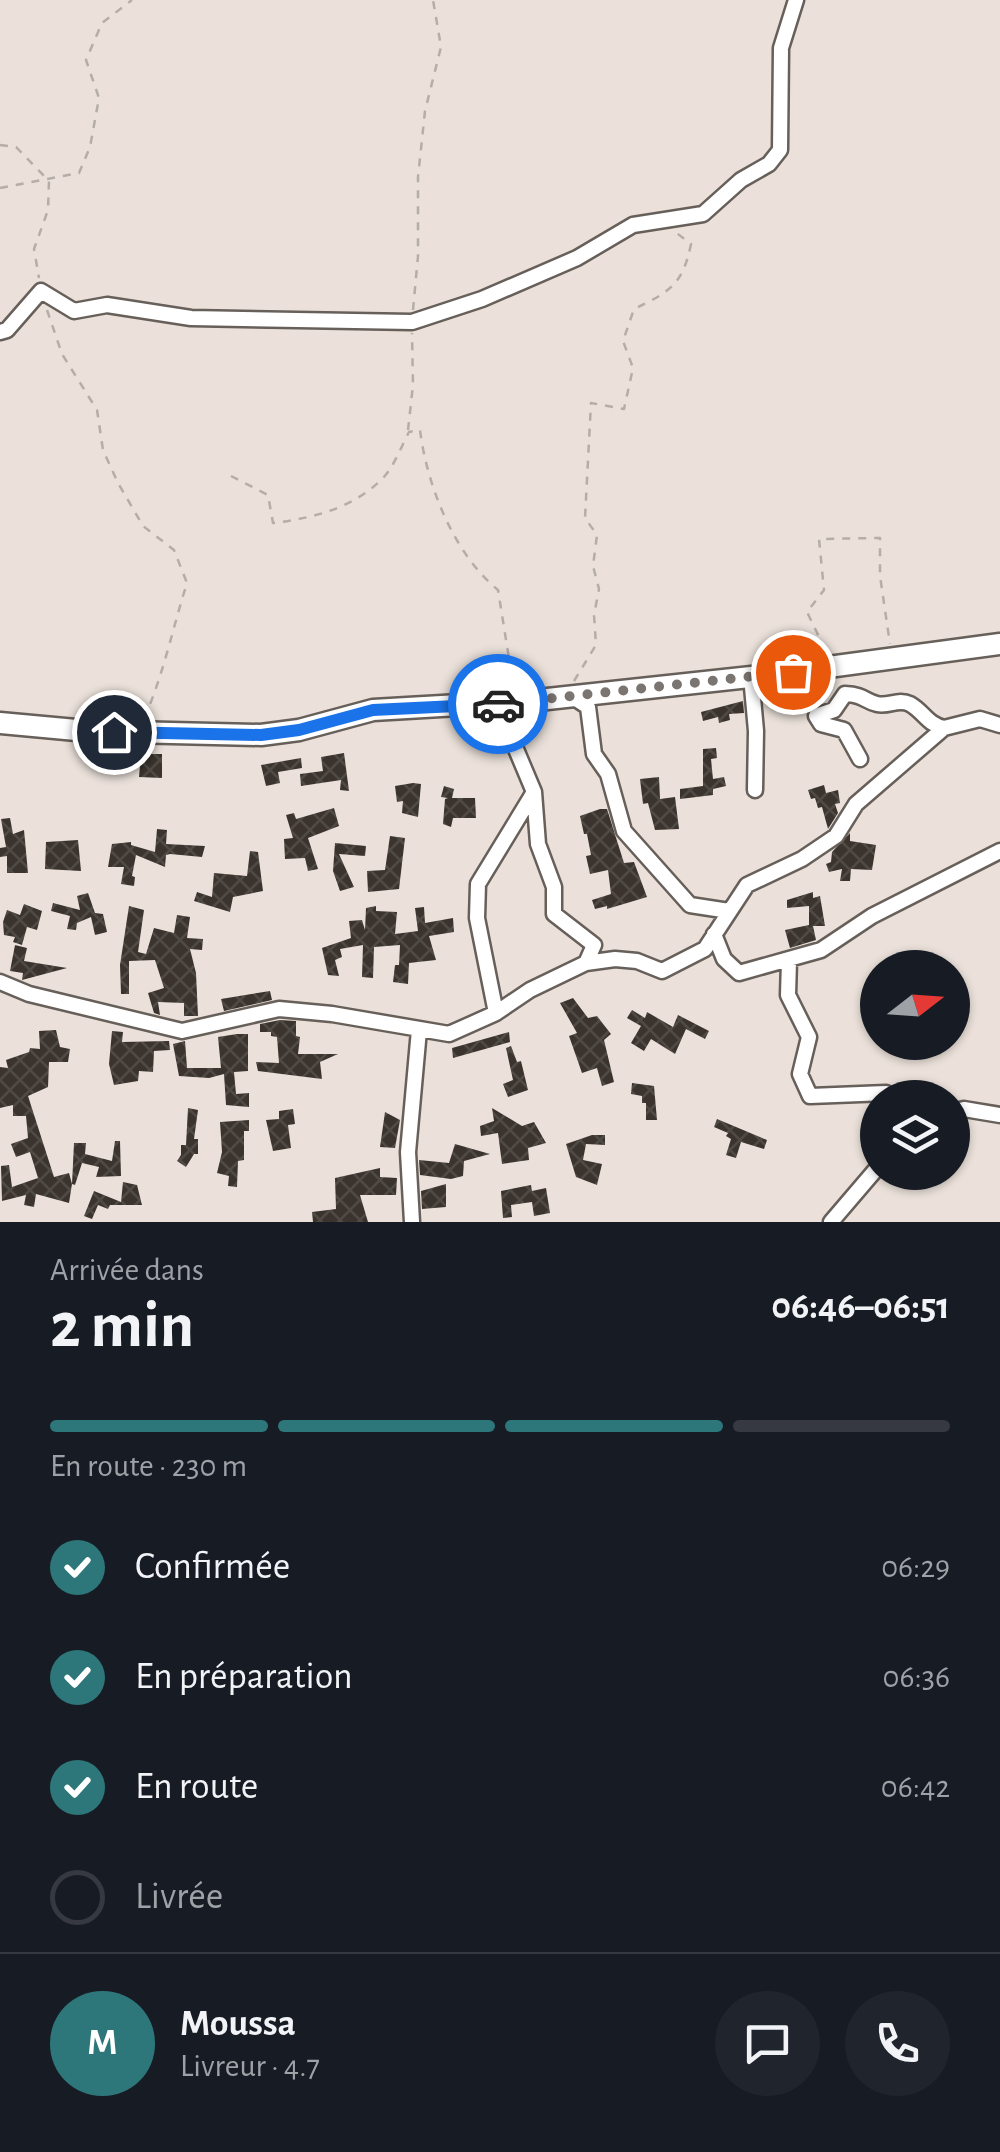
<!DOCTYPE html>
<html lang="fr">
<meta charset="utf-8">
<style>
:root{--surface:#171b24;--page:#20242c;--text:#f1f3f6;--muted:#9ea1a6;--line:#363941;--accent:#2d777a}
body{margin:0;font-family:"Alegreya Sans",sans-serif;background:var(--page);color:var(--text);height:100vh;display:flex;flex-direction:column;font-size:38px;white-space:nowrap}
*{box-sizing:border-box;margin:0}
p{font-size:32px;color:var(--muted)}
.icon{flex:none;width:55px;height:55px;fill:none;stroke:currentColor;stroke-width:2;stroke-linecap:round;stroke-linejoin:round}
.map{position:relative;height:1222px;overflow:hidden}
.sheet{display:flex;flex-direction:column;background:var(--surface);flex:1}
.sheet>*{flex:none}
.needle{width:65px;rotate:73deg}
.buttons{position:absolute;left:860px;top:950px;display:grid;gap:20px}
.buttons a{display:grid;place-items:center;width:110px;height:110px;border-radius:50%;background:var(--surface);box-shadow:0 2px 8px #0004;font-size:50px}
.pin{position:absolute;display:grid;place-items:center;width:85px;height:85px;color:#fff;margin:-42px;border:5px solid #fff;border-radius:50%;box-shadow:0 2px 10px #0007}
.courier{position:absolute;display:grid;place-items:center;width:100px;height:100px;margin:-50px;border:8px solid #1a73e8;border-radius:50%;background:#fff;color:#222;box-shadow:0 2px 12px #0007}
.head em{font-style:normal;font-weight:700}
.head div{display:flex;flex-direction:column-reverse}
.head{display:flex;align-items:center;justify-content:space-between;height:170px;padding:0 50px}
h1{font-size:65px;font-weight:700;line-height:75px}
.bar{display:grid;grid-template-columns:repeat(4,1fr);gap:15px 10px;align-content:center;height:120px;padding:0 50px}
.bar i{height:12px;border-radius:8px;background:var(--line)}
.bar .selected{background:var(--accent)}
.bar p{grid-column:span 4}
.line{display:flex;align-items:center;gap:25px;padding:0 50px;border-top:2px solid var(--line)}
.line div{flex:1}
.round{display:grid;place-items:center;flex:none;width:105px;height:105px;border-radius:52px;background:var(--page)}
ol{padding:0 50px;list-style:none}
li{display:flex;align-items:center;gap:30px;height:110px}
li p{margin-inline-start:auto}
li .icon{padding:10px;border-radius:50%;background:var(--accent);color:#fff;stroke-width:4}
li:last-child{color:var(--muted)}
li i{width:55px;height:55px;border:5px solid var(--line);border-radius:50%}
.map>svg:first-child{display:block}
.building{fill:url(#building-cross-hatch)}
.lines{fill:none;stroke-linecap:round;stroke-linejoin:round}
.minor-casing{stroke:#675f59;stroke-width:19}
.secondary-casing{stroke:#675f59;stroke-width:25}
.path{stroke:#b5ada7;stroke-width:2.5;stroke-dasharray:8 8;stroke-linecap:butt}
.minor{stroke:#fff;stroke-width:14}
.secondary{stroke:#fff;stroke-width:20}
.done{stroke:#7b7571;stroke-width:10;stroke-dasharray:0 18}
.route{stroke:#1a73e8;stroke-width:12}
</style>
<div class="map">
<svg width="1000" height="1222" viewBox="0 0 1000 1222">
<defs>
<pattern id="building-cross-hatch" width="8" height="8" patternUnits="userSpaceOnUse" patternTransform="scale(2.5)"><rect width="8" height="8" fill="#3b342e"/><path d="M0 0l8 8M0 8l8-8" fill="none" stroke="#504a44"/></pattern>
</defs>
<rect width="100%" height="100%" fill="#ebe1da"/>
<path class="building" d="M743,701L744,713L729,714L730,720L719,723L718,717L703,721L701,712Z
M716,748L717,758L711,759L713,779L724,777L726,786L713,789V795L680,799V789L703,786V749Z
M344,753L349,791L340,790L341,780L301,786L300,774L323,771L321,757Z
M141,754H162V778L139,777Z
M301,758L302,768L278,772L280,783L266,786L261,765Z
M659,777L660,799L675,797L679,829L655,830L648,803L643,804L640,779Z
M413,783L421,784L418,817L402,813L403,801L397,802L395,786Z
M824,785L826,793L838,790L840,803L835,804L838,813L828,829L822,807L818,808L815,798L811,799L808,790Z
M444,786L454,789L452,798H475L476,818H453L451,827L443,824L445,799L448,798L441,797Z
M334,808L339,826L308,838L318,869L308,871L305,858L285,859L284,839L293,838L286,815L294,813L296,819Z
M600,809H607L624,863L634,862L647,897L607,909V906L595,909L592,900L611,894L608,870L590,874L586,856L591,855L587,834H584L580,816Z
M10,818L13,834L24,830L28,873H7V856L0,857V848L6,847L1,819Z
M157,829L167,830L166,844L205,846L202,857L170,854L166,855L165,867L136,855L132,876L135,877L134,886L121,884L124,867H108L112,844L131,842V845L155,852Z
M850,833V841L876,845L872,870L851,869L850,881H840L842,869L829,872L826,864L831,862L832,852Z
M390,836L405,838L399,889L368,892L367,871L385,870Z
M78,840L81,871L45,869L46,842Z
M335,843L366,846L365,856L339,854L354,887L340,891L333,871Z
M250,851L258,852L263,891L233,897L230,912L194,901L197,892L212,897L214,873L247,876Z
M813,892V898L820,896L825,926H813L816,940L790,948L785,930L809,925V906L787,908V900Z
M88,893L95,913L103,914L107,932L95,935L91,917L77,923L76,930L67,929L70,916L51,911L53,903L80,910L77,896Z
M24,904L42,911L37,930L27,927L22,945L13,942L15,937L4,935L3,922L7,910L20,915Z
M129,906L144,910L138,952L146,954L154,928L174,933L177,915L190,917L187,938L203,939L202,950L190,949L196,973L198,1016H184V1003L158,1002L160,1015L154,1013L148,993L164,988L155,960L129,961V994H121L120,965Z
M376,906V911L397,912L395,934L418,931L415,908L424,907L425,923L453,918L454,932L429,936L436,960L409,963L408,984L393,982L395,965H399L400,945L374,947L373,978L362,977L363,945L340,949L342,957L335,960L339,976L328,975L322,948L351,938L349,921L362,920L365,930L366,908Z
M15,945L27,948L24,961L67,968L22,980L23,973L10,971Z
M270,991L272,1000L224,1011L221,999Z
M573,998L588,1018L597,1016L611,1034L604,1040L614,1082L602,1086L597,1068L582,1073L569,1036L577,1033L560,1003Z
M632,1010L645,1018L647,1012L673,1027L678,1015L709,1031L705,1039L686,1029L675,1054L651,1039L644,1051L631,1043L641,1026L627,1018Z
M280,1020L296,1021V1036L300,1037L298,1054H338L320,1062L322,1079L258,1071L256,1062L279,1063L277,1037L271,1036V1032H260V1024Z
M56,1030L60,1047L70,1049L68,1062H49L48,1087L28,1096L54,1177L69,1173L72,1184L74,1143H86L85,1154L112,1161L115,1141H120L121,1176L96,1177L99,1167L82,1163L75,1185L72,1184L69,1203L36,1194L34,1207L24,1205L26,1195L2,1201L1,1166L9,1165L12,1187L38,1178L30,1152L16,1157L11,1144L28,1138L26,1116H13V1105L0,1108V1067L8,1068L6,1060L29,1052L30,1048L40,1049L39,1031Z
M112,1031L123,1032L122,1042L169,1041L170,1050L154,1051L153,1072L139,1071L138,1081L114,1085L109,1064Z
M509,1032L510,1042L453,1058L452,1048Z
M237,1034H248V1071L234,1072L236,1094L249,1093V1107L226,1105L224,1074L209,1078L179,1076L173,1044L185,1041L187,1068H221L218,1037Z
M511,1046L517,1062L521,1061L528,1090L508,1097L503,1084L513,1080L506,1048Z
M632,1083L654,1086L657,1120H646V1103H642V1096L631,1094Z
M188,1108L198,1110L194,1139H198V1154H194L186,1167L177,1161L181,1155V1145H186Z
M492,1108L522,1126L534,1122L546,1143L528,1148L529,1160L502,1164L498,1133L481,1136L480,1126L494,1121Z
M293,1109L295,1124L288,1125L291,1148L273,1151L266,1120L279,1119V1111Z
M385,1112L400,1120L395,1148L380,1147Z
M717,1119L767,1140L764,1149L741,1142L736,1158L726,1155L731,1139L726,1136L728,1133L714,1127Z
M249,1120V1131H244V1160L238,1161L237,1187L228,1186L229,1176L217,1173L222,1152L220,1122Z
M592,1135H605V1145L586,1144L583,1160L602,1164L597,1185L576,1177L566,1144Z
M455,1144L490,1154L464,1161L463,1176L451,1179L420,1175L419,1160L449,1163Z
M380,1168V1177L397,1178L396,1195H360L368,1222H313L312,1212L336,1209L335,1178Z
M123,1182L137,1185L142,1205H110L108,1209L98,1205L92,1219L84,1216L94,1191L121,1202Z
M446,1184V1207L422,1209L421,1191Z
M531,1185L532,1191L546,1188L550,1213L534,1216L532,1202L511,1205L512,1217L503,1218L501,1191Z"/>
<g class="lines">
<defs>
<path id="minor" d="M0,332L7,330L41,291L74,311L107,305L191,318L412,322L482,299L577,258L633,225L703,214L741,180L769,164L780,150L781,48L796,0
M751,676L756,731L755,790
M573,697L588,707L594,754L608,774L624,831L690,905L729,911
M497,704L534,792L538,844L554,887V914L594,945L586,963
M860,759L844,730L821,724L816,716L834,710L845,694C865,695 864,701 877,704C889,707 898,698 910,704C924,712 927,724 944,728
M714,934L724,959L739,973L821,950L872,916L1000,851
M789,961L788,995L809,1037L800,1074L810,1096L886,1093L896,1098
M0,982L29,994L182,1031L279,1009L332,1014L449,1034L496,1013L530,990L586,963L615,959L637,961L662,971L705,949L747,885L802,859L836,836L856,804L944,728L980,719L1000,725
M496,1013L477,918L478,884L534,792
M952,1112L964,1109L1000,1115
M412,1222L408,1152L419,1030
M831,1222L878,1167"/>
<path id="secondary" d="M0,723L87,731L261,735L299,730L373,710L529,701L769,675L1000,644"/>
</defs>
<use href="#minor" class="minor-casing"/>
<use href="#secondary" class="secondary-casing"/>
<path class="path" d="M0,145L16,147L49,181L48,210L34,249L39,278
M0,188L79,173L90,147L99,98L86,60L102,23L132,0
M47,310L62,354L97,410L103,450L118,483L143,526L174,550L187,583C173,627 164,672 146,714
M413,310L418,256V177L425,111L441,47L433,0
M408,430L413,385L412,333
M231,476L268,495L273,523C313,518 351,509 381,480C393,469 401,447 409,432L420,430C427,486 454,554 498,590L511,671L521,687
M820,650L822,643L807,612L824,590L819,539L880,538V576L890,644
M574,681L596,645L594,615L599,589L593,566L597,535L585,518L591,403L624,409L633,368L623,341L634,309C670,292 683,284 691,244L674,231
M817,704V682"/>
<use href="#minor" class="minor"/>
<use href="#secondary" class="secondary"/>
</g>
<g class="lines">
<path class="done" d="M498,704L793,672"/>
<path class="route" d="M114,732L261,735L299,730L373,710L498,704"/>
</g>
</svg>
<div class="buttons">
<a><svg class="needle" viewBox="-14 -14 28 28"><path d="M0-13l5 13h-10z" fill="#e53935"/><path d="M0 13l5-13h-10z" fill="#9ea1a6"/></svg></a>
<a><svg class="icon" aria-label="layers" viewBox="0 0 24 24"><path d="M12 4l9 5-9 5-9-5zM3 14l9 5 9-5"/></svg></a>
</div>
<div class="pin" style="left:793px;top:672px;background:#ea580c"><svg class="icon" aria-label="bag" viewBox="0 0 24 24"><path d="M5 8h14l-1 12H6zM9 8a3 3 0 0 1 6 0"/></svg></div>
<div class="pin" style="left:114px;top:732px;background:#1f2937"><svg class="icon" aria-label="home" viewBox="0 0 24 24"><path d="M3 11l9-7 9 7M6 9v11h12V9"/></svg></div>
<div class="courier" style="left:498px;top:704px"><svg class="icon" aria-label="car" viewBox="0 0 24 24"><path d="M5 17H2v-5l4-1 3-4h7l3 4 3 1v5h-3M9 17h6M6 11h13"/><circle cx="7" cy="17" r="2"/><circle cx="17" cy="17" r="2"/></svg></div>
</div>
<section class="sheet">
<div class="head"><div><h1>2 min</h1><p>Arrivée dans</p></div><em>06:46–06:51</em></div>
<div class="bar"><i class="selected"></i><i class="selected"></i><i class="selected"></i><i></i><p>En route · 230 m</p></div>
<ol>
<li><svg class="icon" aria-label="check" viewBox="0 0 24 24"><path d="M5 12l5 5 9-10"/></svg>Confirmée<p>06:29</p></li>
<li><svg class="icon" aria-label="check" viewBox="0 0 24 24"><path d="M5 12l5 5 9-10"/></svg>En préparation<p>06:36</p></li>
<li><svg class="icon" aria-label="check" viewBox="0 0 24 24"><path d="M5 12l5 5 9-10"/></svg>En route<p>06:42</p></li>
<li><i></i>Livrée</li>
</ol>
<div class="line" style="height:180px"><b class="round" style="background:var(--accent);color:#fff">M</b><div><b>Moussa</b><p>Livreur · 4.7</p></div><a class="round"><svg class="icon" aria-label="chat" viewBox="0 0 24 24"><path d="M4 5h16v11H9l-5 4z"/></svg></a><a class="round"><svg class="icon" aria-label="phone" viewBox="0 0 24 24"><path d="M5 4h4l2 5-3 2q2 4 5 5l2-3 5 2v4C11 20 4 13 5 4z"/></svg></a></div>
</section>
